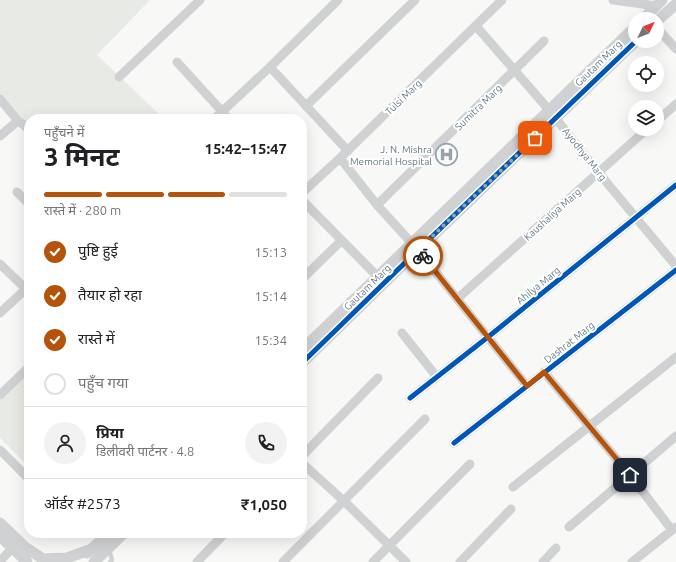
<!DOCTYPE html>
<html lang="hi">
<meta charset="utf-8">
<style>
:root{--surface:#fff;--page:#f2f2f2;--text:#202124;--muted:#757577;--line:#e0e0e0;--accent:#b45309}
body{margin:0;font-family:Ubuntu,"Noto Sans Devanagari",sans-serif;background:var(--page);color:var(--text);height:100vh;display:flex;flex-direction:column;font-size:15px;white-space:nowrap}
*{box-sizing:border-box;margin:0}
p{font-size:13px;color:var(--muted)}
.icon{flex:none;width:22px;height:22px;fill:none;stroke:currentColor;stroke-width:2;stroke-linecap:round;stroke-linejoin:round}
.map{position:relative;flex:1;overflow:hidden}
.details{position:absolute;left:24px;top:114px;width:283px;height:424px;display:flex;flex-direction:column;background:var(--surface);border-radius:16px;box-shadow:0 4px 16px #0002}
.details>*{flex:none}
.needle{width:26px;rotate:47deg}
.buttons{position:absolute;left:628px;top:12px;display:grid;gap:8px}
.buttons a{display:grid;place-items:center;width:36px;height:36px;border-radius:50%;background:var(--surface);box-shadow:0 4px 16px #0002;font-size:20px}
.pin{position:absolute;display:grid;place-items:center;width:34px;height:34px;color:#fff;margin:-17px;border-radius:8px;box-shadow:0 2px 6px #0006}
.courier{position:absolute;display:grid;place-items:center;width:40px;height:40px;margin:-20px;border:3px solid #b45309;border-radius:50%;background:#fff;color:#222;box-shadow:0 1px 5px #0007}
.summary em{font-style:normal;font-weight:700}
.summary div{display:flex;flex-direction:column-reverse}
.summary{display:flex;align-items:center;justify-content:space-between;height:68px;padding:0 20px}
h1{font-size:26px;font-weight:700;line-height:30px}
.bar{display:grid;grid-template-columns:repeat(4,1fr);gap:6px 4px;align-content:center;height:48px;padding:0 20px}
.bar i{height:5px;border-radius:3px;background:var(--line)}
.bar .active{background:var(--accent)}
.bar p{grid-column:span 4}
.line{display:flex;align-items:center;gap:10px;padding:0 20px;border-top:1px solid var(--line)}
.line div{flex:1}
.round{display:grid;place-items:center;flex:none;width:42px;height:42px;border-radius:21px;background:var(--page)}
ol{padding:0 20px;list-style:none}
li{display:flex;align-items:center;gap:12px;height:44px}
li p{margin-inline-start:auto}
li .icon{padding:4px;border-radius:50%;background:var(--accent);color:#fff;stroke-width:4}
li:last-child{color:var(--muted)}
li i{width:22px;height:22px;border:2px solid var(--line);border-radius:50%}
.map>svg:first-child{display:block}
.green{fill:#e8ebe5}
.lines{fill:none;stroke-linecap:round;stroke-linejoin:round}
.service{stroke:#d0d1d2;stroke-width:4.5}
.minor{stroke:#d0d1d2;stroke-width:9}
.tertiary{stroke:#d0d1d2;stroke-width:11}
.cycleway-casing{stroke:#fff;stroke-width:8}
.cycleway{stroke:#0057b8;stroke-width:5}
.done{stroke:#96a5ac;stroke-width:4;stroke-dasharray:0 7.2}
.route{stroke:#b45309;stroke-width:5}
.labels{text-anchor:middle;stroke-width:4;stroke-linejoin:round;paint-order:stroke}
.street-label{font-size:10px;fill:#617984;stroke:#fff}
.poi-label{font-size:10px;fill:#617984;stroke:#fff;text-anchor:end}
</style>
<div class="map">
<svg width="676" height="562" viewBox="0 0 676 562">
<rect width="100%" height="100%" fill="#f8f8f7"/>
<path class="green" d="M0,0H150L97,55L164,119H29V126L0,97Z
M29,370V467L0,438V401Z"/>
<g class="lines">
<path class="service" d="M109,549L112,560L110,562"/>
<path class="minor" d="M613,0L657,6
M476,26L550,111L598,172L676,266
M657,28L676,49
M177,62L229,119
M270,67L348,151
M119,77L200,0
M0,99L18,121
M306,106L415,0
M214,119L270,67L338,0
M657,121L676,104
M0,136L14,124L18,121L24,125L29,130
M340,158L377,205L418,250L527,386
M17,192L29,204
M302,193L340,158L502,0
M302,200L378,277
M377,205L544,41
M0,264L26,289
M302,279L341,241
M457,299L647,129
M0,313L29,286
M402,333L436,376
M544,372L630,475L672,530
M0,395L29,367
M410,398L488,337L676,185
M454,443L676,270
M0,450L29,479
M302,456L378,378
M302,463L344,501L406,562
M513,487L676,357
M569,527L676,436
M0,561L17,543
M197,562L225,533
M283,562L425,419
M373,562L470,464
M460,562L511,509
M543,562L556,548
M632,562L676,527"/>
<path class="tertiary" d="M643,19L662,0
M657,21L676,4
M302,350L635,27
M302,363L418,250L636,41
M0,523L30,552
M0,536L27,562
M25,547L43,559L67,558L92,549
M87,553L109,533
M94,562L124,533"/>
<defs>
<path id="cycleway" d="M302,363L418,250L636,41
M410,398L488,337L676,185
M454,443L676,270"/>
</defs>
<use href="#cycleway" class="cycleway-casing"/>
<use href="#cycleway" class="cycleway"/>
</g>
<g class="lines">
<path class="done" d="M423,256L418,250L535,138"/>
<path class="route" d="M423,256L527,386L544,372L630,475"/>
</g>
<defs>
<symbol id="hospital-ring" viewBox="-11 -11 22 22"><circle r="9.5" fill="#fff" stroke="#96a5ac" stroke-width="1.5"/><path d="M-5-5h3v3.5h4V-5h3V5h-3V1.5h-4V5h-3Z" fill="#96a5ac"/></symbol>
</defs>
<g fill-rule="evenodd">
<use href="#hospital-ring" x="434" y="142" width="25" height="25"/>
</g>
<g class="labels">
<g class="street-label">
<text transform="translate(598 63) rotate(-44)" y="4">Gautam Marg</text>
<text transform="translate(403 97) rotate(-44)" y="4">Tulsi Marg</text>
<text transform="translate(478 107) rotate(-44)" y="4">Sumitra Marg</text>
<text transform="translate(585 154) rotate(52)" y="4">Ayodhya Marg</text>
<text transform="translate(552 214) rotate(-42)" y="4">Kaushaliya Marg</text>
<text transform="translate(538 285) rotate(-39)" y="4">Ahilya Marg</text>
<text transform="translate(367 287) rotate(-44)" y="4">Gautam Marg</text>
<text transform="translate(569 342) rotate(-38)" y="4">Dashrat Marg</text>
</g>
<g class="poi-label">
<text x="432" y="153">J. N. Mishra<tspan x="432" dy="12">Memorial Hospital</tspan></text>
</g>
</g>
</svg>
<div class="buttons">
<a><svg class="needle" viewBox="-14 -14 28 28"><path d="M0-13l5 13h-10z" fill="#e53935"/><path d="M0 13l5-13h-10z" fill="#757577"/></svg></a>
<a><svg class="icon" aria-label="locate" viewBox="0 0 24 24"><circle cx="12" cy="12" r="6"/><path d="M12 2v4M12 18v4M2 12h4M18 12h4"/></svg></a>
<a><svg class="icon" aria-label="layers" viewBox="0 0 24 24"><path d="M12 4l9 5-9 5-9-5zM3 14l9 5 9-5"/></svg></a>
</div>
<div class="pin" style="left:535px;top:138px;background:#ea580c"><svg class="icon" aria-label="bag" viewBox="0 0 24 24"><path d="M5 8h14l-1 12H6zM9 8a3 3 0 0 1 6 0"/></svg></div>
<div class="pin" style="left:630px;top:475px;background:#1f2937"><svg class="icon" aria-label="home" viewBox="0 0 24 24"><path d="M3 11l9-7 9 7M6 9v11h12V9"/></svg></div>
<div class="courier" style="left:423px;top:256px"><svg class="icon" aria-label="bike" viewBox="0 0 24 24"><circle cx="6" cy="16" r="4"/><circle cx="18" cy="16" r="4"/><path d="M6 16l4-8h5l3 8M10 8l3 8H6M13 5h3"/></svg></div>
<section class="details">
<div class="summary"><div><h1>3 मिनट</h1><p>पहुँचने में</p></div><em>15:42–15:47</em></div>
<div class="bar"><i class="active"></i><i class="active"></i><i class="active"></i><i></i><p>रास्ते में · 280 m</p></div>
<ol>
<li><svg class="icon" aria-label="check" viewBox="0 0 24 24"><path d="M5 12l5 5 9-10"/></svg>पुष्टि हुई<p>15:13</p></li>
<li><svg class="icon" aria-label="check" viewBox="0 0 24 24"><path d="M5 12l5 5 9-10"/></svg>तैयार हो रहा<p>15:14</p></li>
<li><svg class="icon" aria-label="check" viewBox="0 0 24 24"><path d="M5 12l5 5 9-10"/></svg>रास्ते में<p>15:34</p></li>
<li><i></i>पहुँच गया</li>
</ol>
<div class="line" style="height:72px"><a class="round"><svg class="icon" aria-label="person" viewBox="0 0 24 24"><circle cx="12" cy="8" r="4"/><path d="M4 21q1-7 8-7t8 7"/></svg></a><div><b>प्रिया</b><p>डिलीवरी पार्टनर · 4.8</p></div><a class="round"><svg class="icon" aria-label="phone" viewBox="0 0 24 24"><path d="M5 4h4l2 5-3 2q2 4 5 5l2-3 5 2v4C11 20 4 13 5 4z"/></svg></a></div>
<div class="line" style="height:52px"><div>ऑर्डर #2573</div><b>₹1,050</b></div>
</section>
</div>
